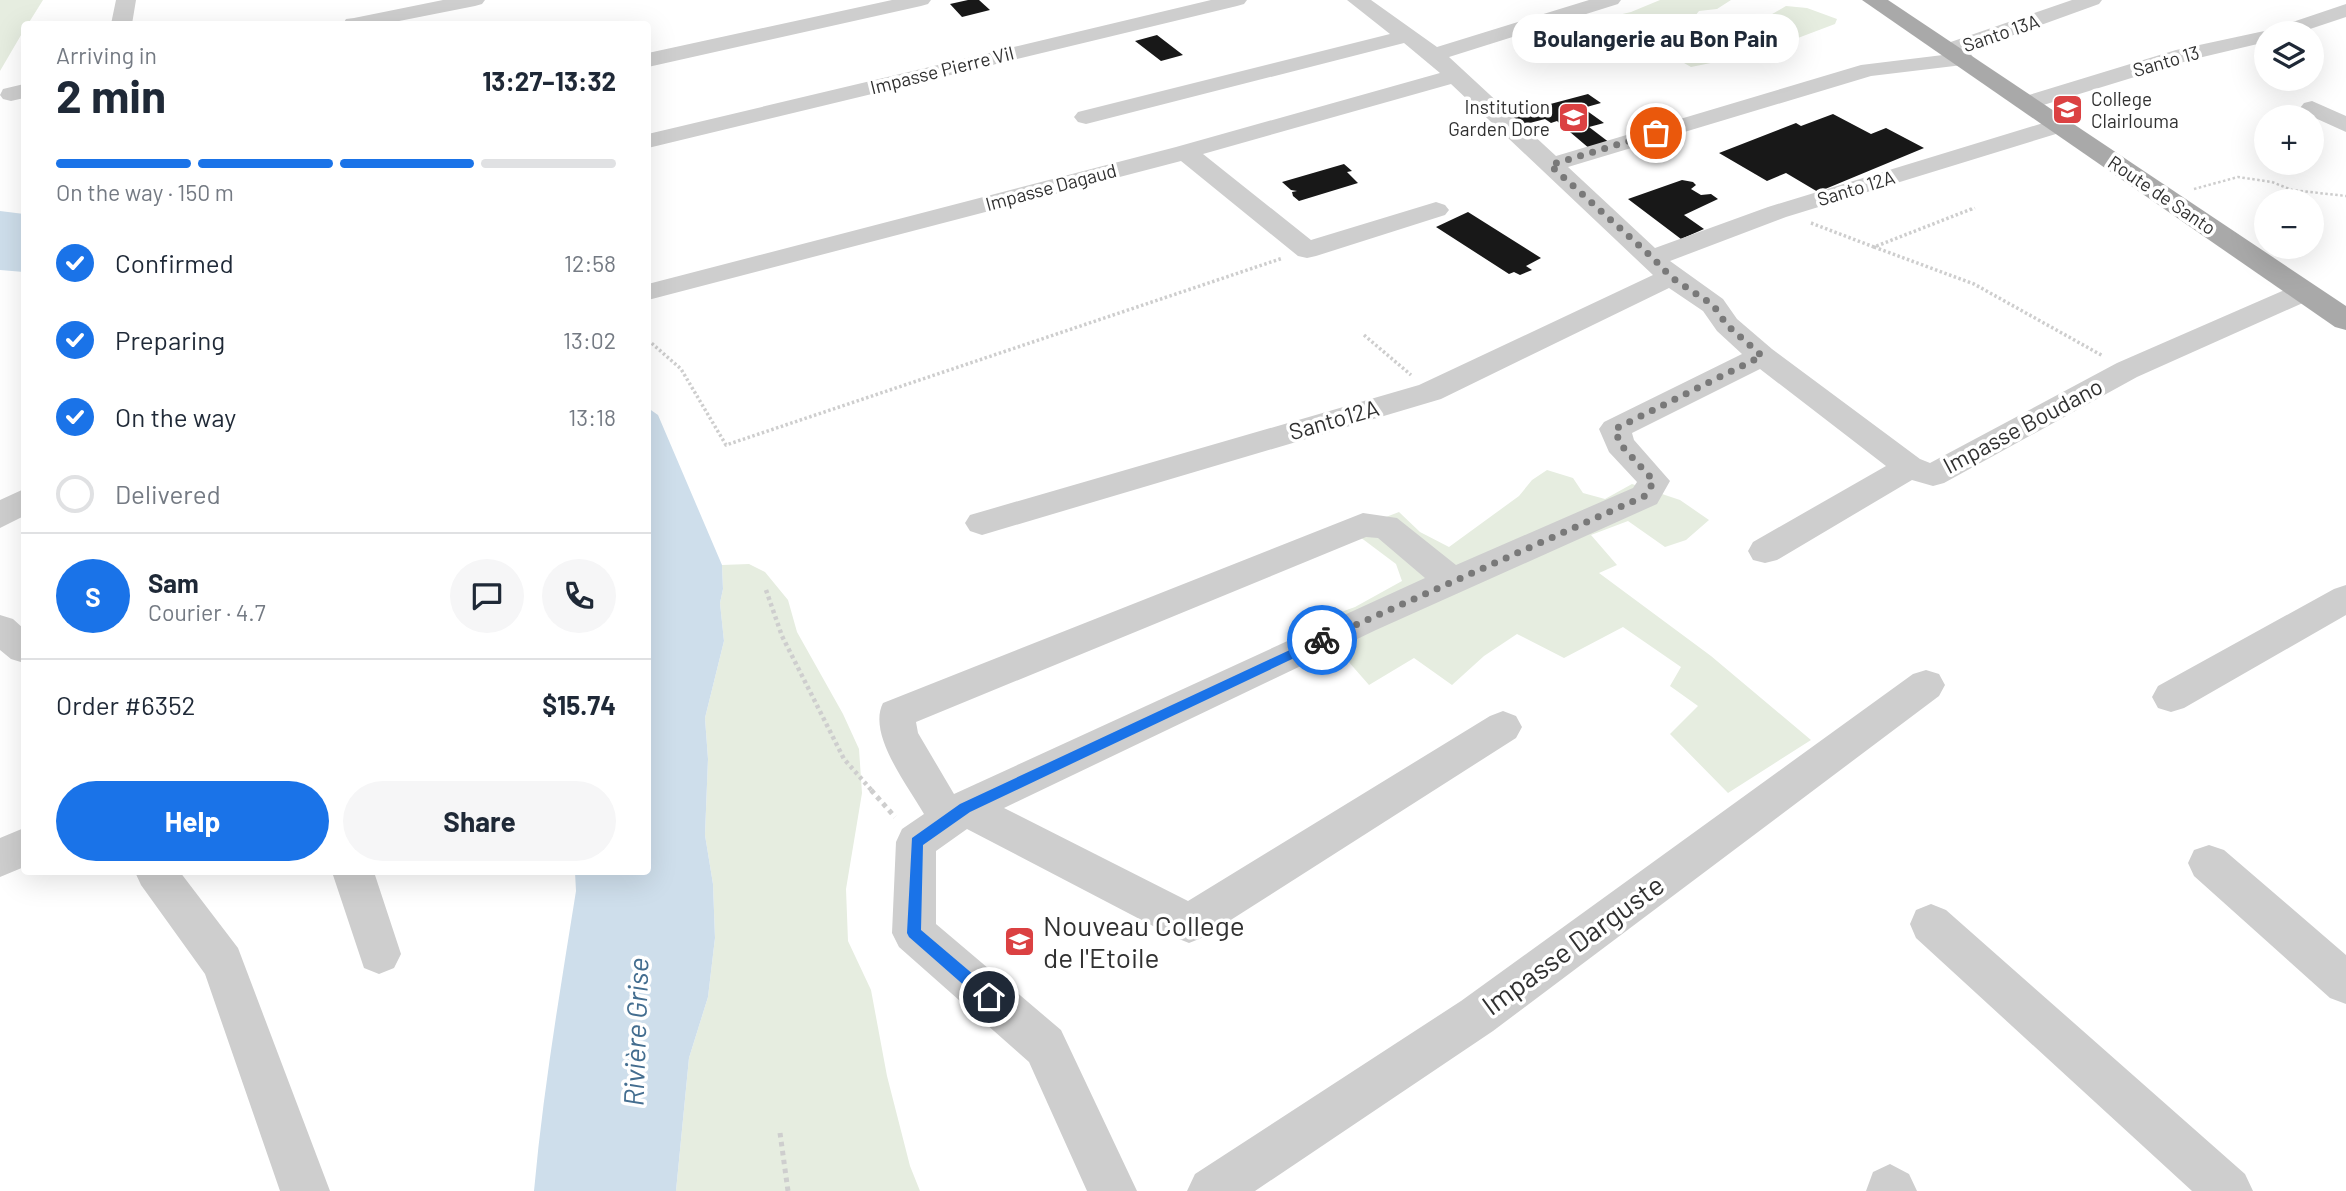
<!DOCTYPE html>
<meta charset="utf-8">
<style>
:root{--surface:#fff;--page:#f6f6f7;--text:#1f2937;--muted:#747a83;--line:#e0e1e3;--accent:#1a73e8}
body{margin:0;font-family:Barlow,sans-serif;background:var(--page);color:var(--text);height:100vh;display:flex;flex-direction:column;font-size:26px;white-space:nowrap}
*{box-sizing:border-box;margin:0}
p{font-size:23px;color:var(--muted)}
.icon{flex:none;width:38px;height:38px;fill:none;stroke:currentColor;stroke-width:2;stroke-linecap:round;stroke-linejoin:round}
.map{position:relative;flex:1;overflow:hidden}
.side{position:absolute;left:21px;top:21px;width:630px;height:854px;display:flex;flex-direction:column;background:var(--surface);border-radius:7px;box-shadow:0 7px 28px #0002}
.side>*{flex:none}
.controls{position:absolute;left:2254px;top:21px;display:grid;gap:14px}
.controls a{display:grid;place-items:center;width:70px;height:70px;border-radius:50%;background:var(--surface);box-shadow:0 7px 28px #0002;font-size:35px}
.pin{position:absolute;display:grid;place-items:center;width:60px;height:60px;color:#fff;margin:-30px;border:4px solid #fff;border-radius:50%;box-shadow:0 2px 7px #0007}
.courier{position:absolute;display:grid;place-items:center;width:70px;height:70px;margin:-35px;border:5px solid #1a73e8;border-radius:50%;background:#fff;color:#222;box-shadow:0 2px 9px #0007}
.bubble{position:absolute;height:49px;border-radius:24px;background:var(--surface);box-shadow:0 7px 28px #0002;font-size:23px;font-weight:700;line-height:49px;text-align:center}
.head em{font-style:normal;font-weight:700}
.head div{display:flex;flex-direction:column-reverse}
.head{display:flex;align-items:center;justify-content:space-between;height:119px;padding:0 35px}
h1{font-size:46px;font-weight:700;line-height:52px}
.bar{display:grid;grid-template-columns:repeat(4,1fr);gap:10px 7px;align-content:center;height:84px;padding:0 35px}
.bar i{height:9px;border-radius:5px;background:var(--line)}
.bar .current{background:var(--accent)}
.bar p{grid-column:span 4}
.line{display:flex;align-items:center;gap:18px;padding:0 35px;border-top:2px solid var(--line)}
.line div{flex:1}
.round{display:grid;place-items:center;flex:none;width:74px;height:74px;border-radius:37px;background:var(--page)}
ol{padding:0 35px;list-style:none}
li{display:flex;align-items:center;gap:21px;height:77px}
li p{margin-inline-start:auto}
li .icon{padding:7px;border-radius:50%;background:var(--accent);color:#fff;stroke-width:4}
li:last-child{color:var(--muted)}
li i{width:38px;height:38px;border:4px solid var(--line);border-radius:50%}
.primary-button{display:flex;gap:14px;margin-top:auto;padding:14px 35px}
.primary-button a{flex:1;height:80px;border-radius:42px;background:var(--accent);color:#fff;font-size:28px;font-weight:700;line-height:80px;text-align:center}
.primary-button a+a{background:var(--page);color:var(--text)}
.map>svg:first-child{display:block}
.green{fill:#e6ede0}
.water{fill:#cedeeb}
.building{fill:#181818}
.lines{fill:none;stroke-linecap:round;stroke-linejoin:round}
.path-far3{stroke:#cecece;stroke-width:2.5;stroke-dasharray:2.5 2.5;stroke-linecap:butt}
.path-far2{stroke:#cecece;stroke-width:3.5;stroke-dasharray:2.5 2.5;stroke-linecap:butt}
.path-far1{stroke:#cecece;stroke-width:4.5;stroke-dasharray:3.5 3.5;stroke-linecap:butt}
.path{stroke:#cecece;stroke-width:5;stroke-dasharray:4.5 4.5;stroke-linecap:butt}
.minor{fill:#cecece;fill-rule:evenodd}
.major{fill:#a9a9a9;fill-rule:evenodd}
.route{fill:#1a73e8}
.done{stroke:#797979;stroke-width:7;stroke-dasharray:0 12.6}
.labels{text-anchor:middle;stroke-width:7;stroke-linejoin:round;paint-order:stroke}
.far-street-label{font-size:19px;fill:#313131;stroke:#fff}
.far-poi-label{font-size:19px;fill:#313131;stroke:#fff;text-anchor:start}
.street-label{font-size:23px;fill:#313131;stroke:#fff}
.near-poi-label{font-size:28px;fill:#313131;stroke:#fff;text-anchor:start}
.near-street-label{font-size:28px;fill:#313131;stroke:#fff}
.near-water-label{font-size:28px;font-style:italic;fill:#436d8f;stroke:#fff}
</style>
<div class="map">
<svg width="2346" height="1191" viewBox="0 0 2346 1191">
<rect width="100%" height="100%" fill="#fff"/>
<path class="green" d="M0,0H43L28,24H24V30L0,71Z
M1660,0H1731L1717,9L1699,11L1691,21L1716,35L1767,17L1786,6L1807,8L1837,19L1835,24L1755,54L1691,67L1639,37L1597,20L1631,12Z
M1547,470L1573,478L1583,493L1605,499L1632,484L1680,500L1709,520L1686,540L1665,547L1628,521L1591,535L1617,565L1599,573L1711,656L1811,740L1728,793L1670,734L1698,706L1670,686L1681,667L1623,627L1564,658L1517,634L1484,656L1452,685L1414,658L1369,685L1318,627L1330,616L1355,607L1402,581L1396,564L1360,537L1386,517L1399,512L1420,532L1449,547L1519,496L1532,480Z
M749,564L765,572L788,600L797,632L843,714L859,749L862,793L846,889L848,941L871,990L887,1076L910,1166L920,1191H676L689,1058L708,997L715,938L713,884L705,835L708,759L705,718L724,641L720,603L723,589L722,565Z"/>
<path class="water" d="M0,211L24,214V272L0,270Z
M648,408L658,415L722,565L723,589L720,603L724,641L705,718L708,759L705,835L713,884L715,938L708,997L689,1058L676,1191H534C543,1091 560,991 576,891L575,872H648Z"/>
<path class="building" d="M968,0H979L990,10L962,17L950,4Z
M1157,35L1183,55L1161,61L1135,41Z
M1588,94L1601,103L1583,108L1604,123L1589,127L1610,143L1590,149L1557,121L1551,123L1545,119L1522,125L1509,115Z
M1833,114L1871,134L1886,128L1924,148L1818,192L1786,173L1767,181L1719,153L1796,123L1801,126Z
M1344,164L1352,171L1347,172L1358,183L1299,201L1293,196L1292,192L1297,191L1291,190L1282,182Z
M1682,180L1693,182L1696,185L1691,189L1701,195L1711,194L1718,199L1684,215L1704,229L1681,239L1628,199Z
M1468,212L1541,258L1526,266L1532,270L1520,275L1514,272L1509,274L1436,227Z"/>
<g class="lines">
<path class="path-far3" d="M2194,189L2238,177L2272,182L2292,190L2346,196
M1970,210L1975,208"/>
<path class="path-far2" d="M1811,223L1874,247L1974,208
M1874,247L1974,284L2103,356
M1364,335L1411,375
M648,340L681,369L726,445L1283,258"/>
<path class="path-far1" d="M766,590L782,636L844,759L873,792"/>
<path class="path" d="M871,790L895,817
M780,1133L788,1191"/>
<path class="minor" d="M116,0H136L132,24H111Z
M443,0H485L482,4L475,6L384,24H343L346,19L354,18Z
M892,0H931L928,4L921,6L648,67V53Z
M1211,0H1247L1244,4L1237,6L648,148V134Z
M1347,0H1371L1437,47L1589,0H1621L1618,4L1449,57L1556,156L1861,65L1943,55L1939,50L1942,45L2072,0H2102L2099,4L1964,53L1971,54L1974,59L1971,64L1871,76L1568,167L1655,248L1768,207L2053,120H2069L2073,125L2069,130L1786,217L1670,261L1723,299L1737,319L1772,349L1920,459L1930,463L2117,363L2294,286L2304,284L2314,286L2318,292L2314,298L2137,377L1944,483L1933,486L1912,480L1777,560L1765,563L1753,560L1748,551L1753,542L1886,466L1760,369L1632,433L1634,440L1670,481L1657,504L1376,630L1004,808L1188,901L1490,716L1503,711L1516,716L1522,727L1516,738L1204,937L1189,943L1174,937L967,829L936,851V924L1061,1030L1137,1191H1087L1029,1062L899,947L892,933L896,842L902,829L924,814C908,786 867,734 883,703L1363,513L1397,518L1456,565L1633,488L1637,482L1609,452L1599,429L1604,422L1742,354L1717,331L1703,311L1669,288L1441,399L982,535L970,531L965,523L970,515L1419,385L1653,275L1451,84L1203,154L1311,240L1436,202L1445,205L1449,210L1445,215L1316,256L1307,258L1298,256L1181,161L648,300V284L1176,147L1440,73L1404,43L1086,124L1078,122L1074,117L1078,112L1390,34ZM1366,537L1378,538L1425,578L954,794L918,733L916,722Z
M2346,4V17L2298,33H2266V42L2190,60L2027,110L2019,108L2015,103L2019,98L2176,50L2269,30Z
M24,84V98L11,101L3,99L0,95L3,89Z
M2312,101L2346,116V132L2304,113L2300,108L2304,103Z
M24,489V516L0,528V500Z
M2346,585V615L2184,708L2171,712L2158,708L2152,697L2158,686L2334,589Z
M0,615L13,619L24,629V663L11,659L0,650Z
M1926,670L1939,674L1945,685L1939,696L1493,1031L1255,1191H1187L1195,1174L1461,1001L1913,674Z
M24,828V867L0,877V838Z
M2209,845L2224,850L2346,955V1004L2330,998L2194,876L2188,863L2194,850Z
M135,872H180L238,948L330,1191H280L205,974L141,885Z
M332,872H374L401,954L394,968L379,974L364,968Z
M1931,904L1946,910L2245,1174L2253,1191H2192L1916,938L1910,924L1916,910Z
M1890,1164L1909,1174L1917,1191H1866L1873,1172Z"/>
<path class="major" d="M1862,0H1888L2346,306V330L2335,327Z"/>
</g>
<path class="route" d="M1322,635L1328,640L1326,643L970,812L923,845L921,930L994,992L996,997L994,1002H983L909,937L907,933L912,838L960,804Z"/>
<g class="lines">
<path class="done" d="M1322,640L1645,496L1654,481L1620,444L1615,429L1762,356L1727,325L1713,305L1671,277L1653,258L1550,165L1656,133"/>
</g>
<defs>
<symbol id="school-square" viewBox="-11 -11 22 22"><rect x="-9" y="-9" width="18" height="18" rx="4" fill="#db4142" stroke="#fff"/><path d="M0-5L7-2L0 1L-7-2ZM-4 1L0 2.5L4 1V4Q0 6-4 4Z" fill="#fff"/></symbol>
</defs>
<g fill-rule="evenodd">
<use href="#school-square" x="2050" y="92" width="35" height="35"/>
<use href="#school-square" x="1556" y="100" width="35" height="35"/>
<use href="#school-square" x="1002" y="924" width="35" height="35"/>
</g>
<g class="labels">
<g class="far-street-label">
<text transform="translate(2001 33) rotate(-19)" y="7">Santo 13A</text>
<text transform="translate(2166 61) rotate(-16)" y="7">Santo 13</text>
<text transform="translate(942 70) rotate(-14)" y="7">Impasse Pierre Vil</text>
<text transform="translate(1051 187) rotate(-15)" y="7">Impasse Dagaud</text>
<text transform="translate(1856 188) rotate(-17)" y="7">Santo 12A</text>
<text transform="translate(2162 195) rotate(34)" y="7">Route de Santo</text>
</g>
<g class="far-poi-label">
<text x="2091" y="106">College<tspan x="2091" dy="22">Clairlouma</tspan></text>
<text x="1550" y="114" text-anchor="end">Institution<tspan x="1550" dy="22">Garden Dore</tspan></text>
</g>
<g class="street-label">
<text transform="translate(1334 420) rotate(-16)" y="8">Santo12A</text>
<text transform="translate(2023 426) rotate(-28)" y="8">Impasse Boudano</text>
</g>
<g class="near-poi-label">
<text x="1043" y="936">Nouveau College<tspan x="1043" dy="32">de l'Etoile</tspan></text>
</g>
<g class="near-street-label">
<text transform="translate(1573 945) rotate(-36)" y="10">Impasse Darguste</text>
</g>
<g class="near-water-label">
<text transform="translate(636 1032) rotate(-88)" y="10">Rivière Grise</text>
</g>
</g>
</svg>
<div class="controls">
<a><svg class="icon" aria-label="layers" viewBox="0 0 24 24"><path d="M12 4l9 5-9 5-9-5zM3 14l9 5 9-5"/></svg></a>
<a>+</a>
<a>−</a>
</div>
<div class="pin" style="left:1656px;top:133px;background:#ea580c"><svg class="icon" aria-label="bag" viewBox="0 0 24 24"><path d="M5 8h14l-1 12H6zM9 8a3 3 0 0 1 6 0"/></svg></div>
<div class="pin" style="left:989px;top:997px;background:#1f2937"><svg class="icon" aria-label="home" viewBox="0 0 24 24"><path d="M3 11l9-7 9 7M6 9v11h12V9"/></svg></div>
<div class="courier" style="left:1322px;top:640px"><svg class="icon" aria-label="bike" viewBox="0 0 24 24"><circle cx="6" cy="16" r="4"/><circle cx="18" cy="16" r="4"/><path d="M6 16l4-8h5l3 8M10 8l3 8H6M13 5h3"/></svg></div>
<div class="bubble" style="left:1512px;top:14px;width:287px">Boulangerie au Bon Pain</div>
<section class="side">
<div class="head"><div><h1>2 min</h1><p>Arriving in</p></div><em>13:27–13:32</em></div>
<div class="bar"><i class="current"></i><i class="current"></i><i class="current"></i><i></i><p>On the way · 150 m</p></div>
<ol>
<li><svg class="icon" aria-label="check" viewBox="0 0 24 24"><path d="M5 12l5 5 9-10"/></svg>Confirmed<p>12:58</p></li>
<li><svg class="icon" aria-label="check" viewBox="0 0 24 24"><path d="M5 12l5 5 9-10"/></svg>Preparing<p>13:02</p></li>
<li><svg class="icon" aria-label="check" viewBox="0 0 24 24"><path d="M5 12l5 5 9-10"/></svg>On the way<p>13:18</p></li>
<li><i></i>Delivered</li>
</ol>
<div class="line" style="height:126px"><b class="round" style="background:var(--accent);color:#fff">S</b><div><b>Sam</b><p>Courier · 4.7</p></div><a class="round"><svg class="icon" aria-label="chat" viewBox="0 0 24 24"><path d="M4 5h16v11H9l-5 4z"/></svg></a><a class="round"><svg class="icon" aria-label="phone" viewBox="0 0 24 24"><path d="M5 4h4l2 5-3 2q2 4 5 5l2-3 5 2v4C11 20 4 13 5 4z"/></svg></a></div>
<div class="line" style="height:91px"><div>Order #6352</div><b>$15.74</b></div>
<div class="primary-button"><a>Help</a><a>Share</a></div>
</section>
</div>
